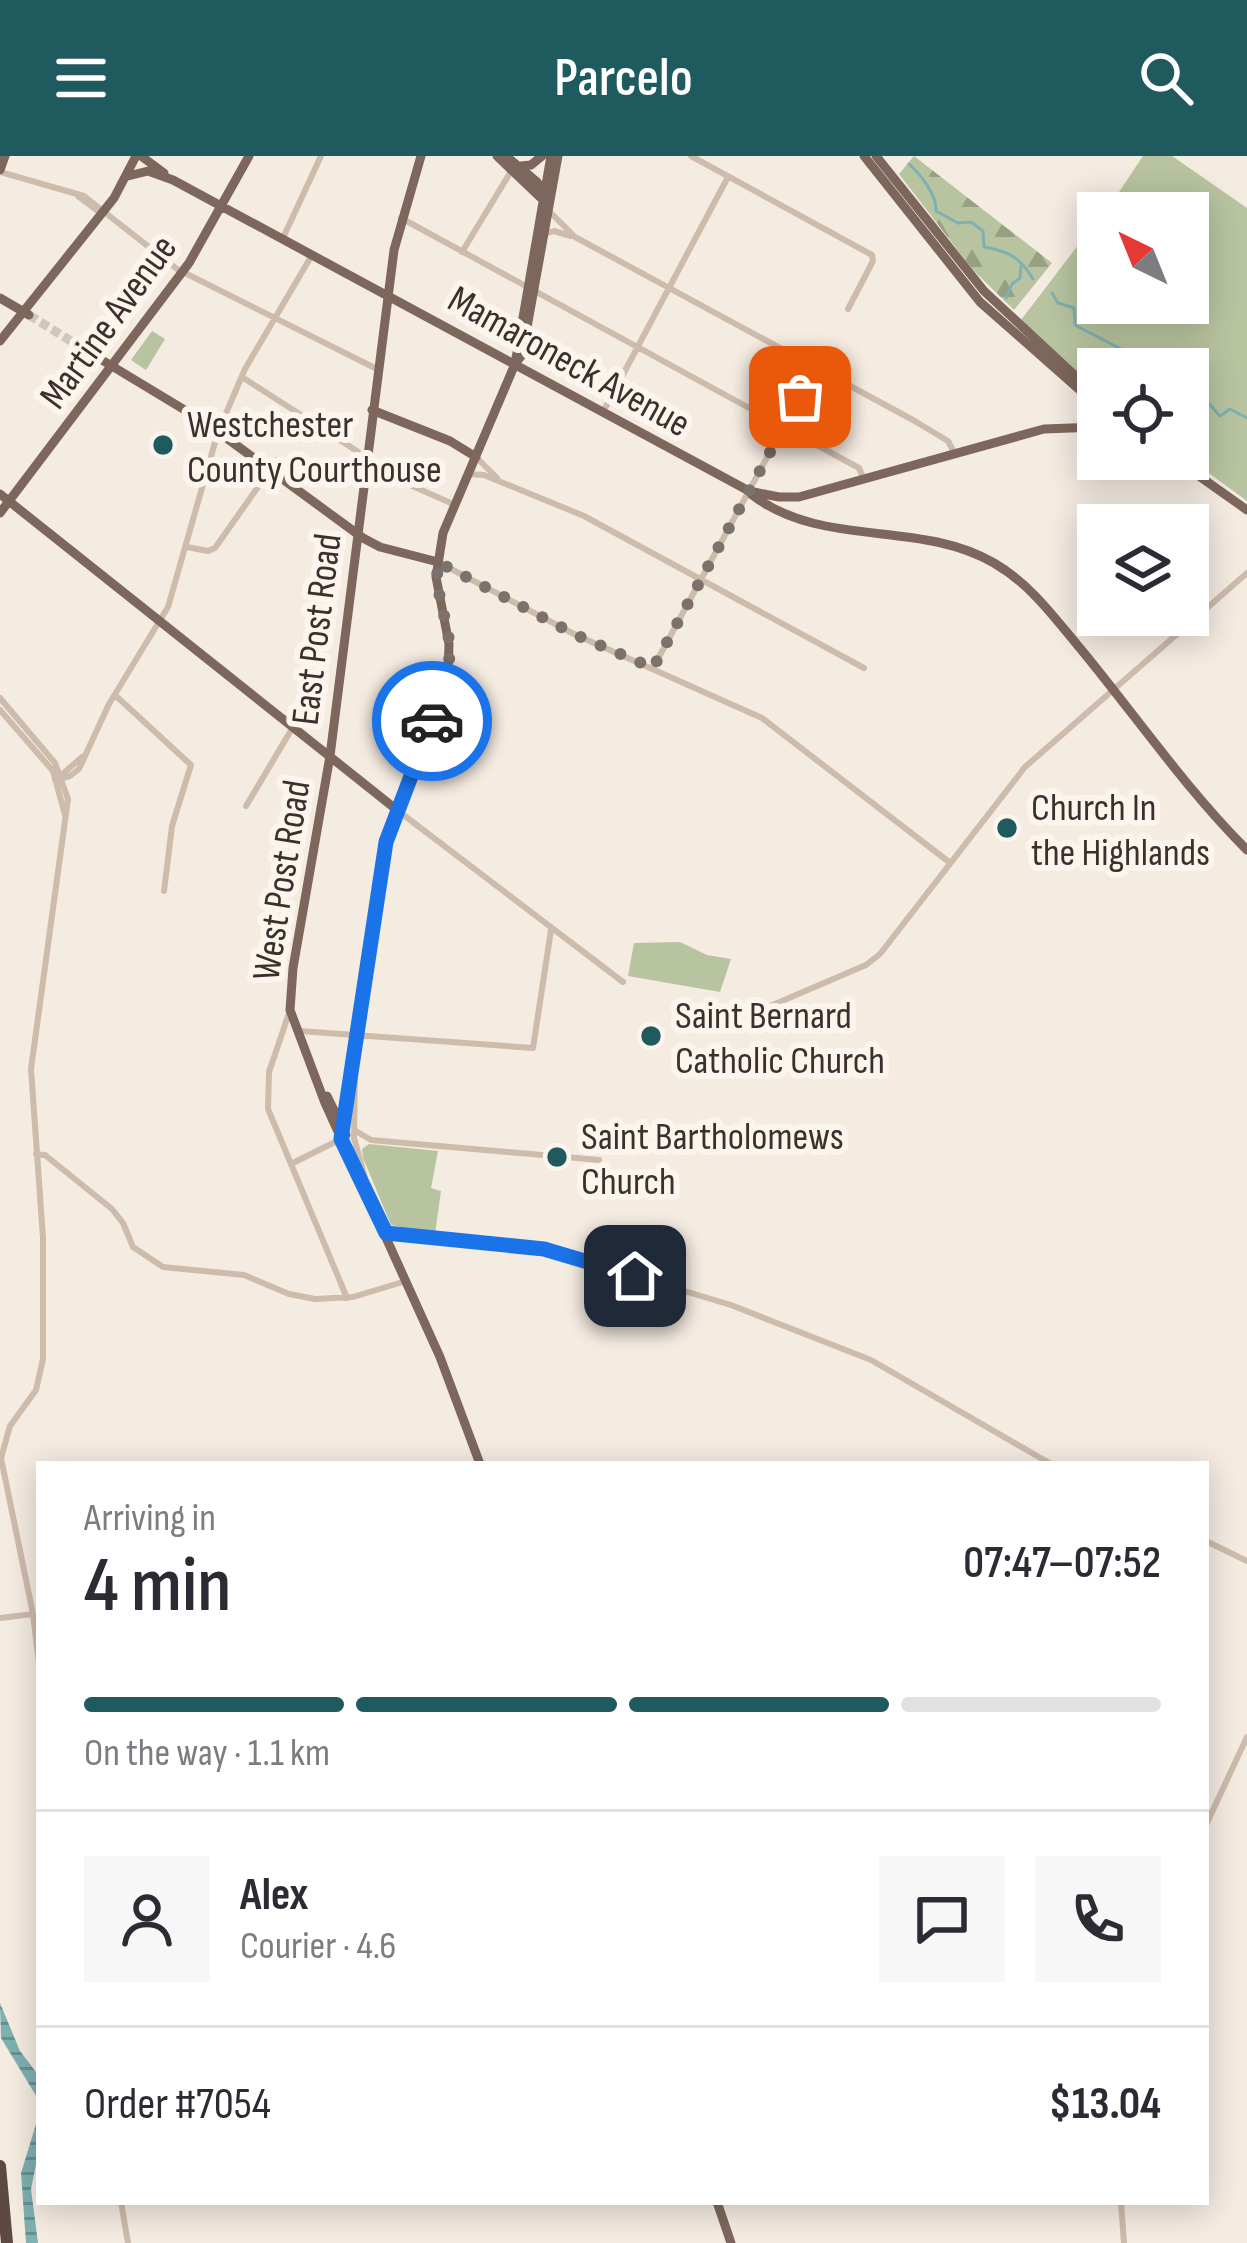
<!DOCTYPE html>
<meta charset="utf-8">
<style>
:root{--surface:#fff;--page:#f7f7f7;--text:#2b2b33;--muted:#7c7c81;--line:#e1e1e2;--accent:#1f5a5e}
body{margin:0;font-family:"Sofia Sans Condensed",sans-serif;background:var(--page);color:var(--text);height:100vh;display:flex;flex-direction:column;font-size:45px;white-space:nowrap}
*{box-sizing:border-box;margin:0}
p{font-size:39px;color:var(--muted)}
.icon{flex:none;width:66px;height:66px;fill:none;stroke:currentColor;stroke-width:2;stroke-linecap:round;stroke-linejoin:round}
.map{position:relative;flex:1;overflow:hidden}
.side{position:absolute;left:36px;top:1305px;width:1173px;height:744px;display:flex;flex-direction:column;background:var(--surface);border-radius:0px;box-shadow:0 6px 30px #0003}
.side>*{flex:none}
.needle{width:78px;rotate:317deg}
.buttons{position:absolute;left:1077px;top:36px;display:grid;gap:24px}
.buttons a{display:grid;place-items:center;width:132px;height:132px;border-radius:0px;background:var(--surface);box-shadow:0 6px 30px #0003;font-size:60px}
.pin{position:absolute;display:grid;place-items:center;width:102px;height:102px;color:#fff;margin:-51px;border-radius:24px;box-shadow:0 6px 18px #0006}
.courier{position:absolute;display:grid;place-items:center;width:120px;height:120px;margin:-60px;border:9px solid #1a73e8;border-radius:50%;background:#fff;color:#222;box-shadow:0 3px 15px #0007}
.summary em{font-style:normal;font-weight:600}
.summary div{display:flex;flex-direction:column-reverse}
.summary{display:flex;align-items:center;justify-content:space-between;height:204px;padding:0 48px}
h1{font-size:78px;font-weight:600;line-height:90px}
.bar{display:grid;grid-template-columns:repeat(4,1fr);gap:18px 12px;align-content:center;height:144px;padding:0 48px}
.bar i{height:15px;border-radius:9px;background:var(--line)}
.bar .on{background:var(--accent)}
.bar p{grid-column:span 4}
.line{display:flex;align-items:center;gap:30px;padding:0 48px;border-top:3px solid var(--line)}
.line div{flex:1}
.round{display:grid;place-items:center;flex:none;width:126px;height:126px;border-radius:0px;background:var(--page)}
header{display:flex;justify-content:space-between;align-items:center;height:156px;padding:0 48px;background:var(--accent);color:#fff;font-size:54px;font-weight:600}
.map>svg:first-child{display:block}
.forest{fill:url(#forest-firs)}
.green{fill:#b8c4a0}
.water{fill:url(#water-rules)}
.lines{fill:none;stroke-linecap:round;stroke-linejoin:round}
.stream{stroke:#7fb0b2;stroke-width:3}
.major-tunnel{stroke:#cfc6bd;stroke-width:9;stroke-dasharray:9 4.5;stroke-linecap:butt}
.minor{stroke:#cdbbac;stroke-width:6}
.major{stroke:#7d675c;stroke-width:9}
.highway{stroke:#5c4a42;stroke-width:12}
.done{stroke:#7c716b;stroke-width:12;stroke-dasharray:0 21.6}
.route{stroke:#1a73e8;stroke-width:15}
.poi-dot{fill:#1f5a5e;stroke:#fbf5ee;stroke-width:4.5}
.labels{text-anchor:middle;stroke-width:12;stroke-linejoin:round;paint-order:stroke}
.street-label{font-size:39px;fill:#3b302b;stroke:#fbf5ee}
.poi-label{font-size:39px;fill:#3b302b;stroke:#fbf5ee;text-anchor:start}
</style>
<header><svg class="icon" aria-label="menu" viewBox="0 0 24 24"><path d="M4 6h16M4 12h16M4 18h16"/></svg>Parcelo<svg class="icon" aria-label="search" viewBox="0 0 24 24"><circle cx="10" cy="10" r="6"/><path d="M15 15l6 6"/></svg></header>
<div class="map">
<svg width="1247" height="2087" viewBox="0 0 1247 2087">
<defs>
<pattern id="forest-firs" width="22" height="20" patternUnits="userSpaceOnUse" patternTransform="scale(3)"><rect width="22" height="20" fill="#b8c4a0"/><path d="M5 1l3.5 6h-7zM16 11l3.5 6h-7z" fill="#97a083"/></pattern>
<pattern id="water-rules" width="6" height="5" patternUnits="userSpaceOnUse" patternTransform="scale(3)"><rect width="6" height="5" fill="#7fb0b2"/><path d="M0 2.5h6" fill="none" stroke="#699091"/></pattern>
</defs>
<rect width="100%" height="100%" fill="#f4ebe1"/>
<path class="forest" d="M914,0L1052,107L1014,154L973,114L899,18Z"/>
<path class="green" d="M1143,0H1172L1247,52V345L1188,302V213H1098V237L1021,164L1098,63V147H1188V57H1103L1114,36H1119Z
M152,175L165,183L146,214L131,204Z
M680,786L707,799L731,803L720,836L628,820L634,787Z
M369,988L438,995L431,1032L441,1035L435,1078L391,1069L363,1002L362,993Z"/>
<path class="water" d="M0,1847L20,1895L39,1920V1994L31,2033L38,2087H26L21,2017L37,1965L38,1943L1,1882Z"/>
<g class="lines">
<path class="stream" d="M909,8C921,19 937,39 936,55L958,67L971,66L983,75L984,91C1008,95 1020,101 1033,123
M1052,137L1058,147L1074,152L1075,169L1121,193
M1006,142L1012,128L1020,122L1021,110
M1149,206L1156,213
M1188,236L1196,233L1220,260L1230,253L1247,262"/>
<path class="major-tunnel" d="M29,159L92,198"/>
<path class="minor" d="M691,0L872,99L873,105L848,153
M0,16L84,40L177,113L377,213
M78,40L98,55
M549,55L575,81L913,264L948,285L955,298
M401,62L859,312L864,324
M544,78L554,75L571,80
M283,82L321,0
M462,96L513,12
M242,221L357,295L374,313L453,348
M603,256L728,21
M477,302L497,322
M468,318L484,319L584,360L864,512
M187,391L208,395L215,392L277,304
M438,406L576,479L762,562L949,706
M653,512L816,211
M115,539L191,609L172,670L164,735
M0,542L55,607L68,643L31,913L43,1082V1203L36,1234L10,1270L1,1302L33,1458L39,1508
M0,554L53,615L65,659
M58,622L82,601
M55,624L70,620L79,613L109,548L168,451L218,276L245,213L312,99
M246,650L293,571
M768,851L866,809L880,798L1025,611L1247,417
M289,857L269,916L268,953L347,1142
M300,875L533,892L551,774
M355,909L354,982L365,1022
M343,969L377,732L397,654L623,826
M354,974L371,984L599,1004
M36,998L45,999L112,1053L123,1067L133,1091L163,1111L244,1119L289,1138L315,1143L353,1141L406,1125
M291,1008L341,983
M385,1077L544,1093L731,1149L871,1204L1051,1308
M1206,1385L1247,1405
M0,1462L33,1458
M1206,1669L1247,1581
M121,2046L128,2087
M1121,2046L1124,2087"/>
<path class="major" d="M141,0L164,17
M421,0L394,94L330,600L293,812L290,854L325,947L440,1201L480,1308
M497,0L541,42
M506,0L537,26L544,39
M864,0L980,146L1098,250
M876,0L984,135L1098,241
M521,10L531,9L542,0
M0,14L5,0
M128,20L148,15L173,24L749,335L779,341H799L1044,273L1098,271
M0,142L29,159
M0,185L114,42L136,0
M92,198L193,259
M515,208L551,0
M372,254L450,285L476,301
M206,267L363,382L380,391L438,406
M1175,303L1247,354
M0,338L397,654L448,518L449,488L436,421L443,377L515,208L522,199L558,0
M752,339C824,393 918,363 994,407C1032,429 1056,464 1084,497C1138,563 1187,634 1247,694
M0,357L189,107L249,0
M327,940L346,979
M717,2046L731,2087"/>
<path class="highway" d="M0,2010L7,2087"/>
</g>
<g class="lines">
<path class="done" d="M432,565C445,533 454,506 447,472C442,449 435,429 438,406L576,479L653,512L800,241"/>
<path class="route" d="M432,565L386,686L341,983L386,1077L544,1093L635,1120"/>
</g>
<g class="poi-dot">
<circle cx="163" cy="289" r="12"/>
<circle cx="1007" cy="672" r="12"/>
<circle cx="651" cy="880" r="12"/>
<circle cx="557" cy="1001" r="12"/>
</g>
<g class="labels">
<g class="street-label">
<text transform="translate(107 165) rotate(-54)" y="14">Martine Avenue</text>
<text transform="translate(570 204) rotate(29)" y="14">Mamaroneck Avenue</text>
<text transform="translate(315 473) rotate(-83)" y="14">East Post Road</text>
<text transform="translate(280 724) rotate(-81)" y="14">West Post Road</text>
</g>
<g class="poi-label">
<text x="187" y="281">Westchester<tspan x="187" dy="45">County Courthouse</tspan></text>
<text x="1031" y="664">Church In<tspan x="1031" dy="45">the Highlands</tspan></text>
<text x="675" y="872">Saint Bernard<tspan x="675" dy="45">Catholic Church</tspan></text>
<text x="581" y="993">Saint Bartholomews<tspan x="581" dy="45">Church</tspan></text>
</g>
</g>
</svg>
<div class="buttons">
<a><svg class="needle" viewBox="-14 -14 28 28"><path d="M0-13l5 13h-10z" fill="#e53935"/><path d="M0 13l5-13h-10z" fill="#7c7c81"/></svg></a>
<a><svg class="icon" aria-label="locate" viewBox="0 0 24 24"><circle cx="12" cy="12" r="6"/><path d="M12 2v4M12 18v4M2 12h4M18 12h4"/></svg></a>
<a><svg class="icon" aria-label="layers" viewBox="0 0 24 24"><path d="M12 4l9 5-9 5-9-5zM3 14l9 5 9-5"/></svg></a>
</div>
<div class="pin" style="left:800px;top:241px;background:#ea580c"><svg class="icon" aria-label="bag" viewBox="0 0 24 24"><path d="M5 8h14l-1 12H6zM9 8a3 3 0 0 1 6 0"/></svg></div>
<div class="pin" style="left:635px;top:1120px;background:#1f2937"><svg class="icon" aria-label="home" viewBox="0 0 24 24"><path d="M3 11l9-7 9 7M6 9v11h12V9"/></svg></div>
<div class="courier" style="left:432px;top:565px"><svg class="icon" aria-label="car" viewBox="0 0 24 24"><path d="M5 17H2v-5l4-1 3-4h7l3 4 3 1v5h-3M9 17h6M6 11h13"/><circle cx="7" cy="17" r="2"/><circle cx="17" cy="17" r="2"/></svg></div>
<section class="side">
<div class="summary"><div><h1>4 min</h1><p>Arriving in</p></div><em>07:47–07:52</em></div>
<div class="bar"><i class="on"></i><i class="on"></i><i class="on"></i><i></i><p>On the way · 1.1 km</p></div>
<div class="line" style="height:216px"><a class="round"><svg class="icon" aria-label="person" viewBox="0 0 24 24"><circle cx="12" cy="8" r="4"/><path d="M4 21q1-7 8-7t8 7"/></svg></a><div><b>Alex</b><p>Courier · 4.6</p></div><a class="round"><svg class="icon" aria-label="chat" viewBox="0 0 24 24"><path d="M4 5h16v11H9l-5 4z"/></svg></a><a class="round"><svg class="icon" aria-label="phone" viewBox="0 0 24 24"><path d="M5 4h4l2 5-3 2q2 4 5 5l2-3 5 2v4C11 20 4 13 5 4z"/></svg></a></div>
<div class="line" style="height:156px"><div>Order #7054</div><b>$13.04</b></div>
</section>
</div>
